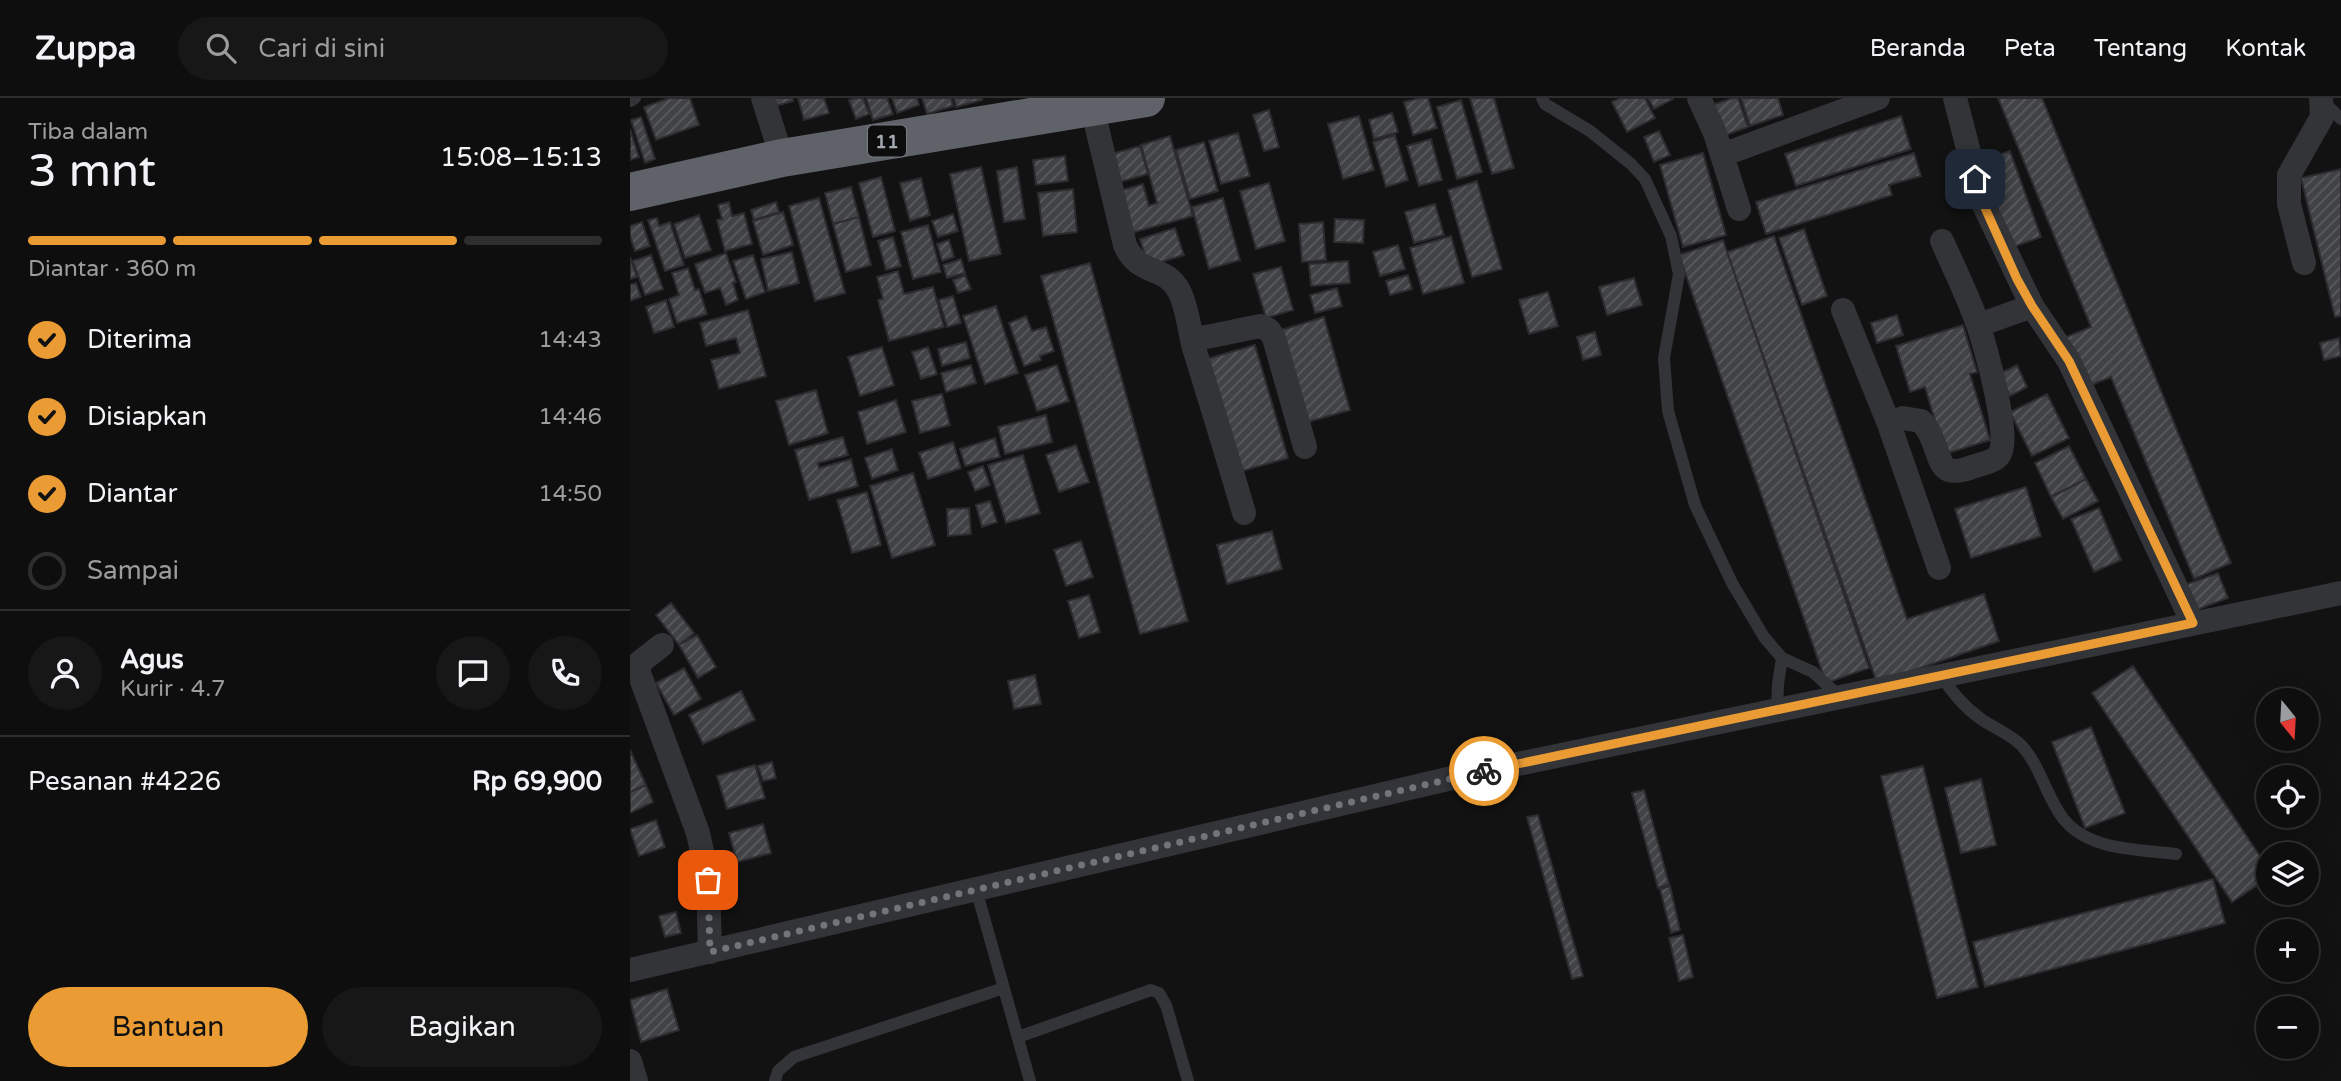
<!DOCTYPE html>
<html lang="id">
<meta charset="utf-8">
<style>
:root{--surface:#0e0e0e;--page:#171717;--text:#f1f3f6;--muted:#9b9c9e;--line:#2e2e2e;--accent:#ea9b33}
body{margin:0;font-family:"Varela Round",sans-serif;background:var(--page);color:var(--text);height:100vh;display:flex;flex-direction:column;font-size:26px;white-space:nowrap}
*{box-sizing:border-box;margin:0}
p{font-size:23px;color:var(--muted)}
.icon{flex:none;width:38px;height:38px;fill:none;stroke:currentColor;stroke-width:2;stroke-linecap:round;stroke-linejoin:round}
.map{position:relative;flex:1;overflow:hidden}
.drawer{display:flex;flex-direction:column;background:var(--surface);width:630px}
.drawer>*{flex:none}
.needle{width:46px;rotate:162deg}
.controls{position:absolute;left:1626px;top:590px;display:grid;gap:14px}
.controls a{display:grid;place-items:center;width:63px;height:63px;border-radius:50%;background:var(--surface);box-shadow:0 7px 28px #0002,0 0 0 2px var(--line);font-size:35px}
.pin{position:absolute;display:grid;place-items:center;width:60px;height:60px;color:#fff;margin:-30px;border-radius:14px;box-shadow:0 4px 10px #0006}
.courier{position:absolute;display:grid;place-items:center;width:70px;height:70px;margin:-35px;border:5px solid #ea9b33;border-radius:50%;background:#fff;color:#222;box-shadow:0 2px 9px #0007}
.overview em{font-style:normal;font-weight:600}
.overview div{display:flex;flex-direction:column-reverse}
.overview{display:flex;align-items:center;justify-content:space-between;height:119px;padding:0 28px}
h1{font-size:46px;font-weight:600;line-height:52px}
.bar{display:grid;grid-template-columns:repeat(4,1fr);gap:10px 7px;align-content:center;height:84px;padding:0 28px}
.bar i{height:9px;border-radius:5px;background:var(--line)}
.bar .selected{background:var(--accent)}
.bar p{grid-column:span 4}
.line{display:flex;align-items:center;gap:18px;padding:0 28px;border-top:2px solid var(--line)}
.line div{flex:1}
.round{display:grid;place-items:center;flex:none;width:74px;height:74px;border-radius:37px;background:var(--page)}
ol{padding:0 28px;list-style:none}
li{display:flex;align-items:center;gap:21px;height:77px}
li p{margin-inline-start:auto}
li .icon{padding:7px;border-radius:50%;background:var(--accent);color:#111;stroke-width:4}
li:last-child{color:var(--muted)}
li i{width:38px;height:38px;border:4px solid var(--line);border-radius:50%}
.button{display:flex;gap:14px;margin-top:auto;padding:14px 28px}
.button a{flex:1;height:80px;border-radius:42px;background:var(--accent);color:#111;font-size:28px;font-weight:600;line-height:80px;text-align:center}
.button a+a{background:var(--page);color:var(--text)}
header{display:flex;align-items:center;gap:42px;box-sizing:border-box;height:98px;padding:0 35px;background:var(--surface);border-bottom:2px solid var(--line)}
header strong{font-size:33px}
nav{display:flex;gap:38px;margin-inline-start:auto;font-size:24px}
.search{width:490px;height:63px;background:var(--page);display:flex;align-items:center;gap:18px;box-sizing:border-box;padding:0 24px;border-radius:38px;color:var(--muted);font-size:26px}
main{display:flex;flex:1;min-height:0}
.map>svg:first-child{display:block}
.building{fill:url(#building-hatch);stroke:#2c2c2f;stroke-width:2}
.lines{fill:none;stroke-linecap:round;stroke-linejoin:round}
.lane{stroke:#333438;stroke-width:12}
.street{stroke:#333438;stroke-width:24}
.highway{stroke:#5f6369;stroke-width:38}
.done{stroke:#71757b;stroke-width:7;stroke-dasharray:0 12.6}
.route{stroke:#ea9b33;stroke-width:9}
.labels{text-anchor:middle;stroke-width:6;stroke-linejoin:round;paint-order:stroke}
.shield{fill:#0d0d0e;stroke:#777b82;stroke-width:2}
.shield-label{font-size:19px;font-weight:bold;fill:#a4aab3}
</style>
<header>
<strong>Zuppa</strong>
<div class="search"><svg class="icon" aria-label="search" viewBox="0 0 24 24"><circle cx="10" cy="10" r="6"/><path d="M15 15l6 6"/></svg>Cari di sini</div>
<nav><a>Beranda</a><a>Peta</a><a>Tentang</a><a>Kontak</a></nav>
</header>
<main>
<section class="drawer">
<div class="overview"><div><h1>3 mnt</h1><p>Tiba dalam</p></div><em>15:08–15:13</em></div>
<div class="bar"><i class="selected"></i><i class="selected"></i><i class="selected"></i><i></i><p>Diantar · 360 m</p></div>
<ol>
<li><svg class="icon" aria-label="check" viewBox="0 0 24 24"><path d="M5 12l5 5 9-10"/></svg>Diterima<p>14:43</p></li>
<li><svg class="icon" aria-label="check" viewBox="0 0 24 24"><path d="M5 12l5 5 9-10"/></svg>Disiapkan<p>14:46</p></li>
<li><svg class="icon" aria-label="check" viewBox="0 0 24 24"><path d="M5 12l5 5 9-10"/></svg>Diantar<p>14:50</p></li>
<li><i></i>Sampai</li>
</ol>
<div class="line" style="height:126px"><a class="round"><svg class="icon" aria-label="person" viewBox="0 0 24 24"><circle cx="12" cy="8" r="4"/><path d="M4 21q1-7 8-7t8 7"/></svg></a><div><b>Agus</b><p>Kurir · 4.7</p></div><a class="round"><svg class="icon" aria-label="chat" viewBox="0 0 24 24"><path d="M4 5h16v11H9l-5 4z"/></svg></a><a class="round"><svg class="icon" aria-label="phone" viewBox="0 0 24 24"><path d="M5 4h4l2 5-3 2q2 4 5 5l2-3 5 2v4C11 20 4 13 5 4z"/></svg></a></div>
<div class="line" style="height:91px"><div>Pesanan #4226</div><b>Rp 69,900</b></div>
<div class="button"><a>Bantuan</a><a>Bagikan</a></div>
</section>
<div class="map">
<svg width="1711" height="983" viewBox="0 0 1711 983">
<defs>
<pattern id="building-hatch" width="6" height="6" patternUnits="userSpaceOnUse" patternTransform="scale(1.75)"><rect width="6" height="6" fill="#414246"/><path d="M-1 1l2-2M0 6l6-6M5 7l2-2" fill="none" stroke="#595b5e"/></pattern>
</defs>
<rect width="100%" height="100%" fill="#121213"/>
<path class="building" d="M39,0H60L69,27L26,42L14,9Z
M144,0H163V3L146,8Z
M168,0H194L199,15L174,22Z
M225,0H233L239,16L226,21L219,2Z
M236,0H257L263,16L243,22Z
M262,0H287L289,7L267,15Z
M292,0H321L323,8L297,16Z
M324,0H352V2L326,9Z
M790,0H798L807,30L783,37L774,4Z
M840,0H864L884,70L862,76Z
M990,0H1015L1025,20L997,34L982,4Z
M1018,0H1042L1043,1L1024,11Z
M1103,0H1108L1118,29L1090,39L1079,8Z
M1111,0H1148L1153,17L1120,28Z
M1368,0H1412L1601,465L1564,481L1481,279L1456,289L1436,239L1461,229Z
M831,2L852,74L827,81L807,9Z
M639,12L649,49L634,53L623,17Z
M762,15L768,34L744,41L739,22Z
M729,18L744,72L713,81L698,26Z
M1271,18L1281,51L1166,88L1155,56Z
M11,19L25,61L15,65L1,22Z
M0,31L9,59L0,62Z
M1029,33L1040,57L1024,64L1014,39Z
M608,35L620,78L591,86L579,43Z
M765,37L778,82L756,89L743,44Z
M540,38L563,118L501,135L489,93L513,86L519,108L527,105L511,47Z
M801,41L812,82L789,88L777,48Z
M574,44L588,93L560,101L546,52Z
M510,48L518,76L486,85L478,57Z
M1380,53L1411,139L1374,152L1343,66Z
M1073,55L1096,137L1053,149L1030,67Z
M1284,55L1291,78L1259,87L1262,97L1136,136L1126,104Z
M435,58L438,83L406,87L403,62Z
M351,69L371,156L339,163L320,76Z
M387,69L395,121L374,124L367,73Z
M1711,71V218L1705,219L1671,80Z
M251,79L265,133L243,139L229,85Z
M291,80L300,117L280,123L270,85Z
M847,83L872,171L842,179L818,92Z
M639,85L655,143L626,151L610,93Z
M221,89L229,119L203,126L195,95Z
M443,91L447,134L413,138L408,95Z
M189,100L215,195L185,203L159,108Z
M593,100L610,162L579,171L562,109Z
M99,104L102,118L114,115L122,146L95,153L87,122L92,121L88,107Z
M146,104L149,114L124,122L121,112Z
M805,106L814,137L784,145L775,114Z
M153,114L163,147L133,157L123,123Z
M323,116L328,133L308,139L302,123Z
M69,117L81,152L55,160L44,126Z
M229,119L241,167L216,174L203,126Z
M27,120L29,128L40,124L54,167L35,173L18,122Z
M705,121L734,122L733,145L704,144Z
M12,124L20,148L5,153L0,138V128Z
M693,124L696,162L672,164L669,126Z
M298,127L311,174L283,181L271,134Z
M545,130L554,157L518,168L510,141Z
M1174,131L1197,198L1172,207L1149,140Z
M821,138L834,185L793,196L780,150Z
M1144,138L1277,521L1354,496L1369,543L1247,585L1097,154Z
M263,139L271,168L256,172L248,143Z
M319,142L324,159L312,163L307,146Z
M1093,142L1239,570L1196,585L1049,157Z
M768,147L775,171L750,178L743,154Z
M162,154L169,185L138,193L131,161Z
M96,155L106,184L103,185L108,202L96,207L90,190L75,195L65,166Z
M21,157L33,191L15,197L3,163Z
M123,157L135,194L116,201L103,163Z
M0,159L7,179L0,181Z
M331,161L335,175L317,180L313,167Z
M718,163L720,185L681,188L679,166Z
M460,165L558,523L510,536L411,178Z
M651,169L663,212L636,220L623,176Z
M58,170L65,192L69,191L77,216L47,225L39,201L49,197L42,175Z
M268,173L274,196L303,189L314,229L259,243L248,202L253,201L247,179Z
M335,177L341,191L328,195L323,182Z
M778,177L782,191L760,197L756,183Z
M1004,180L1012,207L977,217L969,189Z
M6,185L11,199L0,203V187Z
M707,190L712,208L685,215L680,197Z
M918,194L928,228L899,236L889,202Z
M323,198L331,225L317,229L309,202Z
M36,202L44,229L24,235L16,209Z
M366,208L388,275L355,286L333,218Z
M118,212L136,278L89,291L81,262L110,255L106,240L76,248L70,225Z
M1267,217L1273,237L1247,245L1241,225Z
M396,218L402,233L416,229L424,253L410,258L411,262L394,268L379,225Z
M694,219L720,312L674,325L648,233Z
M1333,227L1347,274L1340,276L1360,342L1315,356L1295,289L1280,294L1266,248Z
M965,234L971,257L953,262L947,239Z
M1709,240L1711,258L1694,262L1690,245Z
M336,244L340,260L312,268L308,251Z
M625,247L658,360L605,375L573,262Z
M252,249L264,287L230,298L218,259Z
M298,249L307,276L291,281L282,254Z
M341,267L346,285L316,294L311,275Z
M427,267L439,303L407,313L395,277Z
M1387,267L1397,289L1380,298L1369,276Z
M186,292L198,335L159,347L146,303Z
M312,296L320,327L290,335L282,303Z
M1417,296L1439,340L1402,358L1380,314Z
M266,302L276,334L237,346L228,314Z
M416,317L422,344L375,356L368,329Z
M213,339L218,357L188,365L189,370L221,361L228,388L179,402L165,352Z
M365,340L370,359L335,368L330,351Z
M323,344L331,370L298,381L289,355Z
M446,347L459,384L429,394L416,357Z
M1439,348L1456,381L1421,399L1405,365Z
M262,351L268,372L242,381L235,360Z
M393,357L410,415L376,425L358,367Z
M353,368L360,387L345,393L338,374Z
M283,375L305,447L262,460L240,388Z
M1456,381L1468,403L1433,421L1421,399Z
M1396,389L1411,438L1341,460L1325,411Z
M237,394L251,447L222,455L207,402Z
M360,403L367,424L352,429L346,407Z
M339,410L341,436L318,438L317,411Z
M1469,410L1491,462L1464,474L1441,421Z
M642,433L652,471L597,486L587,447Z
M451,443L463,479L436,488L424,452Z
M1588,475L1598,500L1558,515L1549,489Z
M459,497L470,534L449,540L438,503Z
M41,505L64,535L49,547L26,517Z
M67,537L86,569L68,580L49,547Z
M1503,568L1638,770V780L1602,804L1462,595Z
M54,570L71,601L44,617L26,585Z
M405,577L411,606L384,611L378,583Z
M111,593L125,622L73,646L59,617Z
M1461,629L1495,715L1455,730L1422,644Z
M0,652L16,687L0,694Z
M142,664L146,680L133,683L128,668Z
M125,667L135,700L97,711L87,678Z
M1293,668L1348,889L1307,900L1251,678Z
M1351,681L1366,747L1331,755L1315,690Z
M16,687L23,704L0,715V694Z
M1014,692L1039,786L1028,790L1002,695Z
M908,717L953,878L942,881L897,719Z
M26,722L35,749L9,758L0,731Z
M133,726L141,755L107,764L99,735Z
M1583,781L1595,825L1355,889L1343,844Z
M1040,788L1050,832L1041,835L1030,791Z
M46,814L51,835L35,839L29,818Z
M1053,837L1063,879L1049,883L1039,840Z
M37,891L49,932L11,944L0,902Z"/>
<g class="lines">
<path class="lane" d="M912,0L915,6L960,33L1001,66L1015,81L1041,138L1049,176L1034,260L1038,313L1065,407L1102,485L1134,539L1152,560L1183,574L1210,599
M0,3L5,0
M1694,4L1711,21
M1311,578C1323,595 1334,609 1351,621C1364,630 1382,637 1392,648C1410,668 1416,697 1432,719C1457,753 1508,751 1546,756
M1147,612L1148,586L1152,560
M346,791L400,983
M388,939L521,892L529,895L536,907L558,983
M145,983L148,973L164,959L374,890"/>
<path class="street" d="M133,0L152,60
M1069,0L1085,35L1109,111
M1325,0L1351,101L1402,208L1439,263L1563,525
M462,9L495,147C509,179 535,166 549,193C558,210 559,232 564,250C581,305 598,360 614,415
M1092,57L1248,0
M1674,165L1659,106V77L1692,19L1691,0
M1213,212L1259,326
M1349,227L1402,208
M562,242L630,228L639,232L644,240L675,349
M1309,470L1259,326L1273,320L1291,323C1294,327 1298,331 1300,336C1313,362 1307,383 1345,368C1352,366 1365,363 1369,357C1382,343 1355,246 1348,227C1338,198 1324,170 1312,143
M32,547L9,565V575L68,735L78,782L80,854
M0,872L835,677L1711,495
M0,963L6,983"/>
<path class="highway" d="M0,94L152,60L516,0"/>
</g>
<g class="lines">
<path class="done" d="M78,782L80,854L854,673"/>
<path class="route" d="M854,673L1563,525L1439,263L1402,208L1387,181L1351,101L1345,81"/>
</g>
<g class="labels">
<rect class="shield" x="238" y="27.5" width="38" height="31" rx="5"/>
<g class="shield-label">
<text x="257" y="50">11</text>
</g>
</g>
</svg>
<div class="controls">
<a><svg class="needle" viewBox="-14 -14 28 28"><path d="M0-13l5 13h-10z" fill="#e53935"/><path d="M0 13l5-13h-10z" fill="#9b9c9e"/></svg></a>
<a><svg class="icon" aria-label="locate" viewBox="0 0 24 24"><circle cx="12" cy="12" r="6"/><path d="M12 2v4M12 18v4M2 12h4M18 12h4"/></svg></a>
<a><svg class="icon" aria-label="layers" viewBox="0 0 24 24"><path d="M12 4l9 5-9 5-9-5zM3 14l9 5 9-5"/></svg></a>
<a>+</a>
<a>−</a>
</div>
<div class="pin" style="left:78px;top:782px;background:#ea580c"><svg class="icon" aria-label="bag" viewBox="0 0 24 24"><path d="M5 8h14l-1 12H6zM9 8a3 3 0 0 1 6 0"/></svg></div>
<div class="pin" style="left:1345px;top:81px;background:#1f2937"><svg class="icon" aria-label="home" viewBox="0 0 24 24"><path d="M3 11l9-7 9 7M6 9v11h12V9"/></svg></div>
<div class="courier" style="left:854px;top:673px"><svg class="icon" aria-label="bike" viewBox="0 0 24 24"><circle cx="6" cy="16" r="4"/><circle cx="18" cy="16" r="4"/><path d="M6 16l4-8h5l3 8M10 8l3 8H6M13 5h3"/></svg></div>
</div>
</main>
